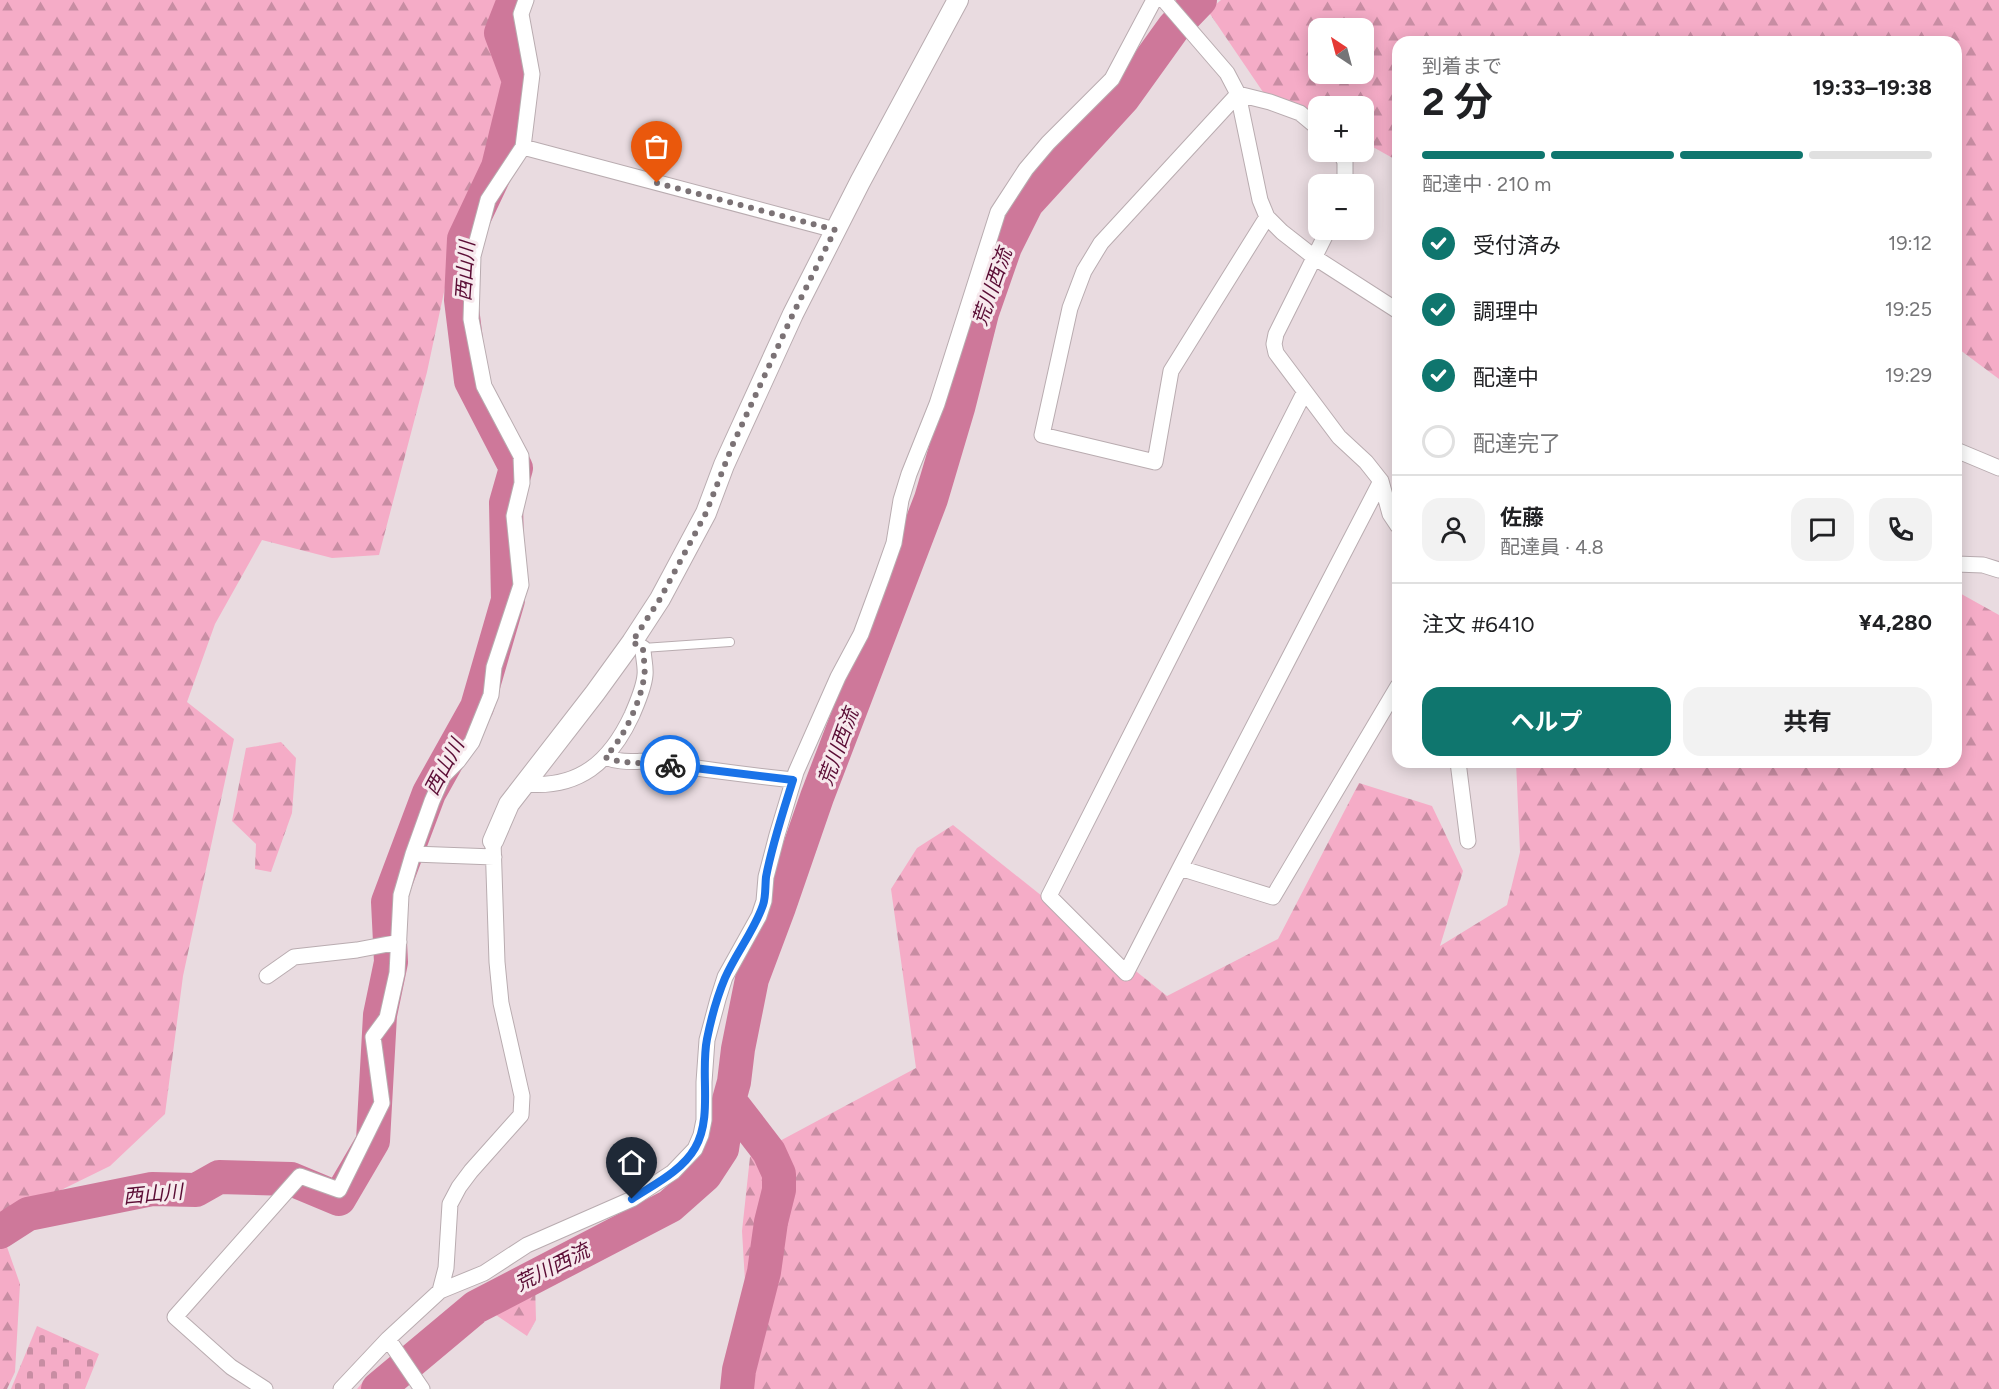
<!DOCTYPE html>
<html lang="ja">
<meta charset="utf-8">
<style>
:root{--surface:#fff;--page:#f2f2f2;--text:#202124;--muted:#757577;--line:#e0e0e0;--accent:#0f766e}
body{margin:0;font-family:Figtree,"Noto Sans JP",sans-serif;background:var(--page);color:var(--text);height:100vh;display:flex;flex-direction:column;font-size:22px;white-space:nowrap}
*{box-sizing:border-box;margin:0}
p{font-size:20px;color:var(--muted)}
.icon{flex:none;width:33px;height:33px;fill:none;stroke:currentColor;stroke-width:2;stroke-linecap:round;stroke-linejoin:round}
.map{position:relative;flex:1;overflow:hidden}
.side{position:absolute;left:1392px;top:36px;width:570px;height:732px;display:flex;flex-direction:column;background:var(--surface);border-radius:18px;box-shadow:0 3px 15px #0003}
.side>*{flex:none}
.needle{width:39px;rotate:324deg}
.controls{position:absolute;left:1308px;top:18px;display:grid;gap:12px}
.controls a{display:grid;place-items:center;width:66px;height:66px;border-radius:12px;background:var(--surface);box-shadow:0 3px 15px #0003;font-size:30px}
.pin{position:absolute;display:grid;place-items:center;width:51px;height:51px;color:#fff;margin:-62px -26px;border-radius:50% 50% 50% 0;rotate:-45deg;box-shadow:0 0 6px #0007}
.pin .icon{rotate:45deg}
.courier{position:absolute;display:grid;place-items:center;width:60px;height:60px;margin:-30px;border:4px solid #1a73e8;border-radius:50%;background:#fff;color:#222;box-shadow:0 2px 8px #0007}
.head em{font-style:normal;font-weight:700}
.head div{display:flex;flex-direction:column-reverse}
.head{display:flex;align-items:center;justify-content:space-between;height:102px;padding:0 30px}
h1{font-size:39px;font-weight:700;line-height:45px}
.bar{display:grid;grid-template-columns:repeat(4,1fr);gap:9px 6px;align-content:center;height:72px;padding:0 30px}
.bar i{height:8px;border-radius:4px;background:var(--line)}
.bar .active{background:var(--accent)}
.bar p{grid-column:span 4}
.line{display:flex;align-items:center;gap:15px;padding:0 30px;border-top:2px solid var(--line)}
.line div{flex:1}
.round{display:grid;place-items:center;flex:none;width:63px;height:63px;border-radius:18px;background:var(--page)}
ol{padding:0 30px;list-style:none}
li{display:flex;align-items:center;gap:18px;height:66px}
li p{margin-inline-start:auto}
li .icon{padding:6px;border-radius:50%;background:var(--accent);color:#fff;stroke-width:4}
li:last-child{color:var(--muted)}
li i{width:33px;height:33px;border:3px solid var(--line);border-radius:50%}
.primary-button{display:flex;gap:12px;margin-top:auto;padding:12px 30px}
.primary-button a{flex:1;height:69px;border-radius:18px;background:var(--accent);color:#fff;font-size:24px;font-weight:700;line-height:69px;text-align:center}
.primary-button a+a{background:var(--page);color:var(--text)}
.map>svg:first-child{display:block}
.forest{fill:url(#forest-firs);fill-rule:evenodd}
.cemetery{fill:url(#cemetery-stones)}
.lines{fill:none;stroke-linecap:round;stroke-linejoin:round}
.river{stroke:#ce789a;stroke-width:34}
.service-casing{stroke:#b9acb0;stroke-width:10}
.minor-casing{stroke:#b9acb0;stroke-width:17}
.tertiary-casing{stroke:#b9acb0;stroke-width:22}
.service{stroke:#fff;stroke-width:8}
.minor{stroke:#fff;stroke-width:15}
.tertiary{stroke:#fff;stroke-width:20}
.done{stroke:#7b7275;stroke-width:6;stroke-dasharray:0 10.8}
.route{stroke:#1a73e8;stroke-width:8}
.labels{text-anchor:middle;stroke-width:6;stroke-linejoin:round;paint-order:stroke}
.water-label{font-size:20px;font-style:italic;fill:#5b0d35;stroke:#f7e9ed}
</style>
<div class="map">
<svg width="1999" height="1389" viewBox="0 0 1999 1389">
<defs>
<pattern id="forest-firs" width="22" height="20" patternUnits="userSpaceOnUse" patternTransform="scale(1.5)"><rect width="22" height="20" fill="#f5acc7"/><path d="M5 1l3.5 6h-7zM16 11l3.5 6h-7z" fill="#c88da3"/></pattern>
<pattern id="cemetery-stones" width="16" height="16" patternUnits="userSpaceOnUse" patternTransform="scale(1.5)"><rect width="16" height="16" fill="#f5acc7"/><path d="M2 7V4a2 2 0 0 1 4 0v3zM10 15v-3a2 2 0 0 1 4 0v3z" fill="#c88da3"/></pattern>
</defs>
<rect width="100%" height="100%" fill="#e9dbe0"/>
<path class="forest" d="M0,0H502L494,27L506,83L491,160L454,245L427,372L379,555L332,558L262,540L215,624L187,702L234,739L183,976L165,1114L110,1166L0,1220Z
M1221,0H1999V379L1956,347V42H1398V161L1364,142V106H1318V117L1263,92L1208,11ZM1318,28H1364V74H1318Z
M1956,591L1999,615V1389H737L749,1348L742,1231L750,1157L916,1068L891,889L917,848L953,825L1167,996L1278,939L1359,783L1432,806L1463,871L1440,946L1507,905L1520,852L1516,762H1956Z
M281,742L296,758L292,813L271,872L255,869L256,844L232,821L246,748Z
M0,1227L20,1284L15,1372L7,1389H0Z
M517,1275L535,1283L536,1320L527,1336L487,1309Z
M368,1376L398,1384L401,1389H357Z"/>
<path class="cemetery" d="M37,1326L99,1354L85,1389H11Z"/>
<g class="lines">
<path class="river" d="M729,1100L769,1152L779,1174V1190L771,1222L764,1272L739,1370L737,1389
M0,1232L28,1214L152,1189L196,1190L219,1177L291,1179L339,1199L373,1141L380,1015L391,962L388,902L429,793L477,707L508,600L506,503L516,468L471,381L461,300L464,239L498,167L519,81L501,33L514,0
M378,1389L476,1307L670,1206L705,1175L722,1149L729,1100L734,1082L738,1049L752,979L779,907L817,797L931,499L958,408L982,313L1005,247L1027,203L1123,98L1174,27L1200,0"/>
<defs>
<path id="service" d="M643,648L730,642"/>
<path id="minor" d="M1164,0L1227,73L1238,94L1260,200L1267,217L1282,232L1314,257L1398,311
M523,147L835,230
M1340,152L1345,162V184
M1267,217L1171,371L1155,462L1042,435L1070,308L1084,271L1101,243L1238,94L1270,102L1300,113L1318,128
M1328,230L1276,334L1274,344L1276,353L1339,437L1366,462L1381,481L1390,514L1398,526
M1956,450L1999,468
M1381,481L1180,868L1273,897L1398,686
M1956,564L1983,565L1999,570
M605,757C622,764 638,760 655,762C701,769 747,775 793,780
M1458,762L1468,841
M525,784C579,789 610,762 632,715C637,703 644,688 645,675C646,667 643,657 643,648L632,642
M413,854L494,857
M1180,868L1126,973L1049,896L1304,393
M267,976L294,957L357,950L399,942
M440,1291L446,1268L450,1204L459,1187L471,1171L521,1115L522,1096L501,1003L497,962L493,841
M388,1339L422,1389
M265,1389L231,1367L175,1317L300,1176L339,1190L382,1103L373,1037L387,1018L397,973L401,895L413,854L432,801L443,776L458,761L472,742L491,695L494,667L521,585L514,516L522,483L521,456L484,386L471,319L473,256L488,200L523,147L532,74L521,14L526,0
M341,1389L388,1339L440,1291L484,1273L527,1245L632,1199L673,1172L695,1149L701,1135L704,1120V1082L707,1040L718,999L725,977L759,916L764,901L766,877L777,835L796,772L838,677L861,634L882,577L894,543L901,500L909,474L937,404L998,212L1026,169L1048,143L1112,79L1154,0"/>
<path id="tertiary" d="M493,841L509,804L595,693L632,642L660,599L706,513L724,465L793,314L860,182L958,0"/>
</defs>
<use href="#service" class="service-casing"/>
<use href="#minor" class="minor-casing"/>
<use href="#tertiary" class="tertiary-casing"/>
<use href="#service" class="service"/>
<use href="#minor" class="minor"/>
<use href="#tertiary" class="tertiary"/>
</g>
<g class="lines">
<path class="done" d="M657,183L835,230L793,314L733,444L706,513L660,599L632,642L643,648C643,657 646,668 644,677C641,701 623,740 605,757C625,766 649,761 670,765"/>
<path class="route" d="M632,1199C653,1185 682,1171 695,1148C713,1117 700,1074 707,1039C711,1019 717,997 725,978C736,953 754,931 763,905C766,896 765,886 766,877C772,845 783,812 793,780L670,765"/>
</g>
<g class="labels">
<g class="water-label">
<text transform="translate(465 271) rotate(-86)" y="7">西山川</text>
<text transform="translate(992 287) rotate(-71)" y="7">荒川西流</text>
<text transform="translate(838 747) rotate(-70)" y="7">荒川西流</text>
<text transform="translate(444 767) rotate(-62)" y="7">西山川</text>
<text transform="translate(153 1194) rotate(-5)" y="7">西山川</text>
<text transform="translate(552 1267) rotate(-27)" y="7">荒川西流</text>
</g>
</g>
</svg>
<div class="controls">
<a><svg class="needle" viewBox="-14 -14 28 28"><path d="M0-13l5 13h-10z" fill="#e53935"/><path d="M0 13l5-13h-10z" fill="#757577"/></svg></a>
<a>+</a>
<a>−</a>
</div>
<div class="pin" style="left:657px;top:183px;background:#ea580c"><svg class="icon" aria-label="bag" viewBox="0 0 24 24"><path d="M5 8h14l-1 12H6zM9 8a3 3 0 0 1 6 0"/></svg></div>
<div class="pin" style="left:632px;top:1199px;background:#1f2937"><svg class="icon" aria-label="home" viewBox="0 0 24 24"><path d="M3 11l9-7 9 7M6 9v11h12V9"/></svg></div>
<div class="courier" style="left:670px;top:765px"><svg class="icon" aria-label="bike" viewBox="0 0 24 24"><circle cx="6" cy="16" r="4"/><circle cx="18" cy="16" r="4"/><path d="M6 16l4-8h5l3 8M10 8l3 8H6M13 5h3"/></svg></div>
<section class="side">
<div class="head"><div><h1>2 分</h1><p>到着まで</p></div><em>19:33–19:38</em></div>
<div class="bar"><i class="active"></i><i class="active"></i><i class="active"></i><i></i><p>配達中 · 210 m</p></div>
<ol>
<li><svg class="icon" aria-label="check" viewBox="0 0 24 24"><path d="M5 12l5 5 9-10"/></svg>受付済み<p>19:12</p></li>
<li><svg class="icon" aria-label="check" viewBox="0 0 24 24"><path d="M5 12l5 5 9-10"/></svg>調理中<p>19:25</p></li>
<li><svg class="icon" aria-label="check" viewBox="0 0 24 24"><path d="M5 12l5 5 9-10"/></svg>配達中<p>19:29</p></li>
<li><i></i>配達完了</li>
</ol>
<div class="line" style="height:108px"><a class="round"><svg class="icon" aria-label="person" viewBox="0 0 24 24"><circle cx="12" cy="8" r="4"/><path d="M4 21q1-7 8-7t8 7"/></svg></a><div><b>佐藤</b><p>配達員 · 4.8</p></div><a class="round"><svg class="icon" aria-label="chat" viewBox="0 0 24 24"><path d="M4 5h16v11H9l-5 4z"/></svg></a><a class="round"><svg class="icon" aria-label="phone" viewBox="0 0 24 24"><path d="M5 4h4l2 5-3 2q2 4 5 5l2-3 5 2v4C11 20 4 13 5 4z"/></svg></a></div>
<div class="line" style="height:78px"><div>注文 #6410</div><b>¥4,280</b></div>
<div class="primary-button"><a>ヘルプ</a><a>共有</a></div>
</section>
</div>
